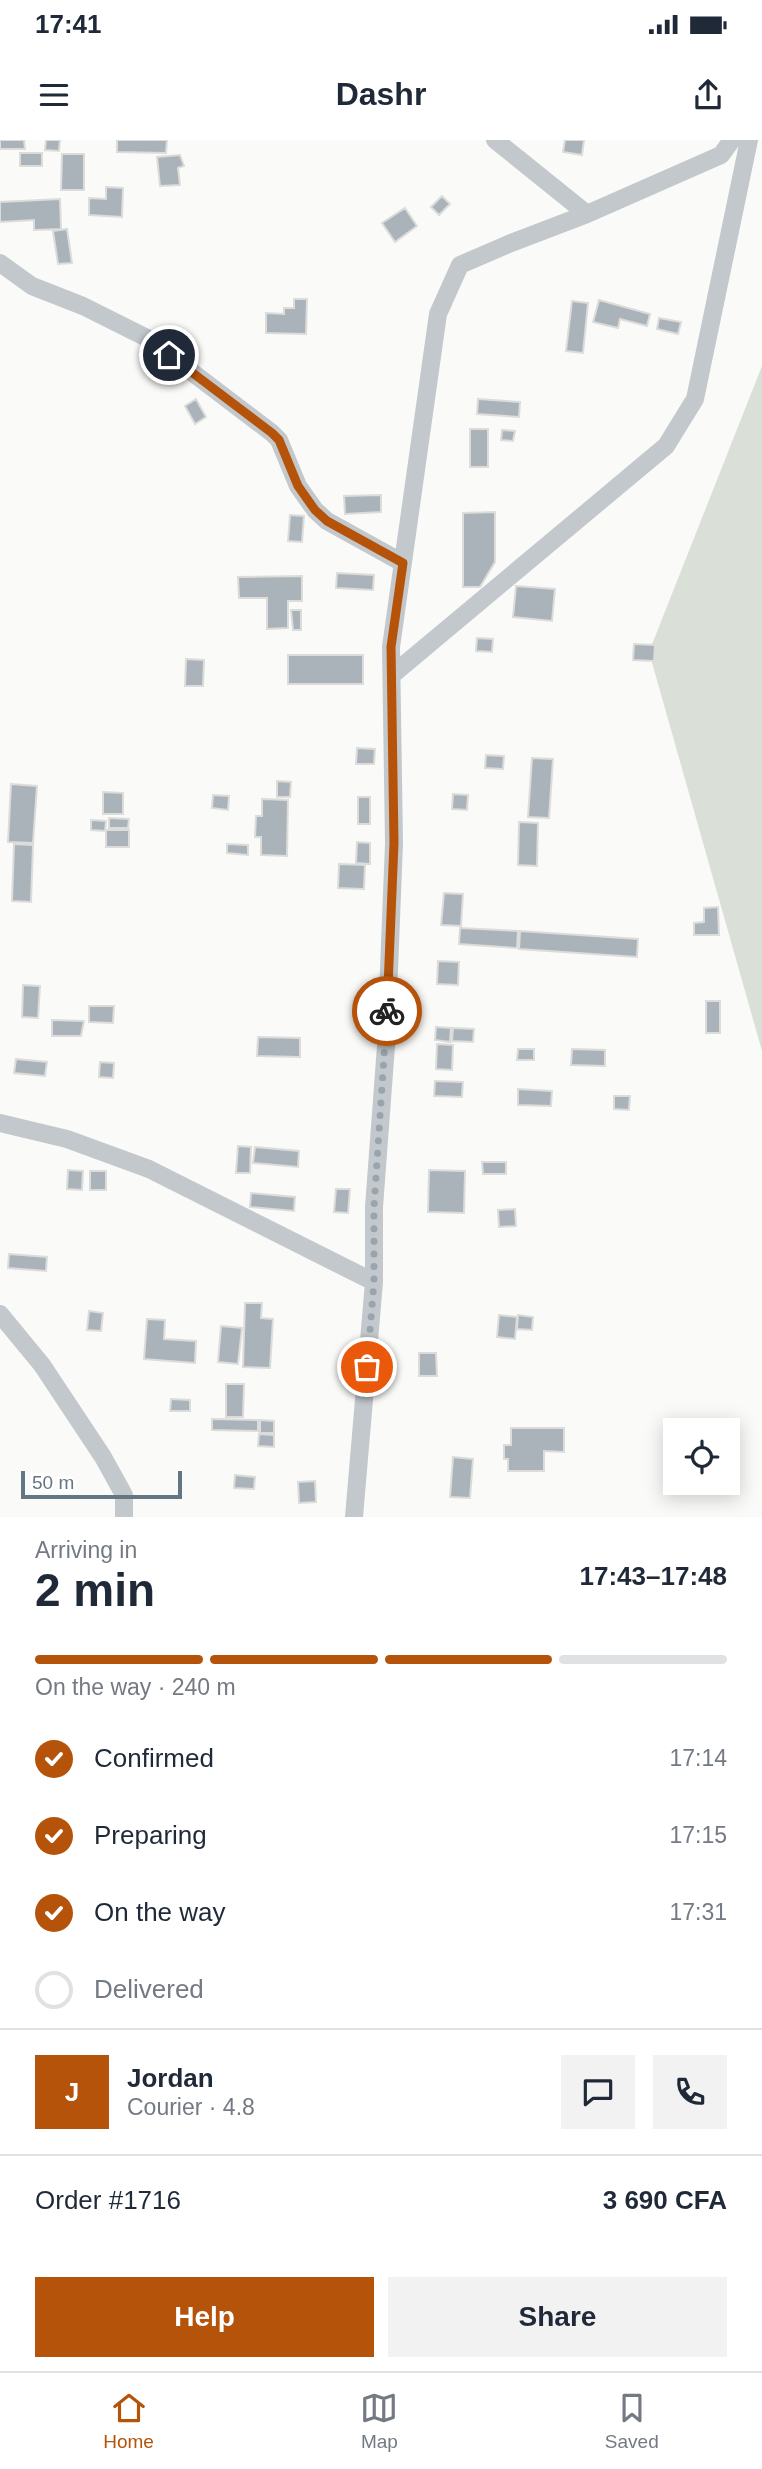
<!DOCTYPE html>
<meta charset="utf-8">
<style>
:root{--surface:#fff;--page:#f2f2f3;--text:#1f2937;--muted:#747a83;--line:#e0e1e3;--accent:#b45309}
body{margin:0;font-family:Arial,sans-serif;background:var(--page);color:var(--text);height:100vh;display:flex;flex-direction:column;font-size:26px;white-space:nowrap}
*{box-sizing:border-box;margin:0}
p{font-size:23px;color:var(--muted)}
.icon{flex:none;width:38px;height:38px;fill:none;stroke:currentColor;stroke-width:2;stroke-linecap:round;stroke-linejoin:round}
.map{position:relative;height:1377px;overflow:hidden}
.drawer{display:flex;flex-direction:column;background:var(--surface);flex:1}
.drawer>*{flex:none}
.fabs{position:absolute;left:663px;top:1278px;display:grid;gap:14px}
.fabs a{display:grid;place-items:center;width:77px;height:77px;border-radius:0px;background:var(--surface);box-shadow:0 4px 18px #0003;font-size:35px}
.scale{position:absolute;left:21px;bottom:18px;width:161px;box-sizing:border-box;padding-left:7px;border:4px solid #657683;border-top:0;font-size:19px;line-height:24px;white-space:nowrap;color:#657683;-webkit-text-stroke:5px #fff;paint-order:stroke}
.pin{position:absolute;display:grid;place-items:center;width:60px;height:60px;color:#fff;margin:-30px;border:4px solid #fff;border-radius:50%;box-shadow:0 2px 7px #0007}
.courier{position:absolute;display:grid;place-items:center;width:70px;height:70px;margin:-35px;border:5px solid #b45309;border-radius:50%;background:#fff;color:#222;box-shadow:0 2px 9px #0007}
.overview em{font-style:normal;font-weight:600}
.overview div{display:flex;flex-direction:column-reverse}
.overview{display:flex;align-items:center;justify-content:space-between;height:119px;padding:0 35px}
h1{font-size:46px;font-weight:600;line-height:52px}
.bar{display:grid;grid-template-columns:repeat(4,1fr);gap:10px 7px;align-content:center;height:84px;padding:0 35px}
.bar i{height:9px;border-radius:5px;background:var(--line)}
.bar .on{background:var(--accent)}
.bar p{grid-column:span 4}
.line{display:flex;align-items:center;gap:18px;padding:0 35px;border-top:2px solid var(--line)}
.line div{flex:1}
.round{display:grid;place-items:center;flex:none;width:74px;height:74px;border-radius:0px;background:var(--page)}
ol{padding:0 35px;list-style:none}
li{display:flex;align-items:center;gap:21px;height:77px}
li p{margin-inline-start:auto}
li .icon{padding:7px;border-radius:50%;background:var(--accent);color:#fff;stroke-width:4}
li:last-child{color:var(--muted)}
li i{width:38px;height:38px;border:4px solid var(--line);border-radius:50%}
.primary-button{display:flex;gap:14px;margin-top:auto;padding:14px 35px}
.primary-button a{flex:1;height:80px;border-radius:0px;background:var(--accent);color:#fff;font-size:28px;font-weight:600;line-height:80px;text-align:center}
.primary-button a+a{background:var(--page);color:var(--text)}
.status{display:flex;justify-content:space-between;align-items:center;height:49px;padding:0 35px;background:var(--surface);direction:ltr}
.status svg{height:19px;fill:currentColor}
header{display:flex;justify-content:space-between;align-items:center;height:91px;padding:0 35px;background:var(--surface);font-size:32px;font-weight:600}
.tab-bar{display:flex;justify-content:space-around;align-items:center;height:98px;border-top:2px solid var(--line);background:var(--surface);font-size:19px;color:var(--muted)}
.tab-bar a{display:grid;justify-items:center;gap:4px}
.tab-bar .on{color:var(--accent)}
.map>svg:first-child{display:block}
.green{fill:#dadfd7}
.building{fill:#aab3b9;stroke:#dcdcda;stroke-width:2}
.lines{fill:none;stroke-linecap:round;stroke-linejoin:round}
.minor{stroke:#c3c8cc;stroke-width:18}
.done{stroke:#99a4ac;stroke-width:7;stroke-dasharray:0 12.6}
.route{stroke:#b45309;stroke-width:9}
</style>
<div class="status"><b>17:41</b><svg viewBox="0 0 49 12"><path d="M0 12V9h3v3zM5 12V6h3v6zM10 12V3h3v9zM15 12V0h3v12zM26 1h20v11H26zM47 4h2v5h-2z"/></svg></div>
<header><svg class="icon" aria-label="menu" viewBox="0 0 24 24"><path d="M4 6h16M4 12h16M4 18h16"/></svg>Dashr<svg class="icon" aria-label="share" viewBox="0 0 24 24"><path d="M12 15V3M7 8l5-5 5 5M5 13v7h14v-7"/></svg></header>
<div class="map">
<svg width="762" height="1377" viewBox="0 0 762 1377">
<rect width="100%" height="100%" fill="#fafaf8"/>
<path class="green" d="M762,226V911L649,512Z"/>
<path class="building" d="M0,0H24L25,9H0Z
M46,0H60L59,11L45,10Z
M117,0H167L166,13L117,12Z
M565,0H584L582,15L563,12Z
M20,13H42V26H20Z
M62,14H84V50H61Z
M180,15L184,26L178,28L180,45L160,46L157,17Z
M106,47L123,48L122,77L89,75V58L106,59Z
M442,56L450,64L439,75L431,67Z
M60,59L61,89L34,90V80L0,82V62Z
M405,68L417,86L395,102L382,83Z
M67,89L72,123L58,124L53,91Z
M294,159H307L306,194L266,193V173L284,174V168H294Z
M599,160L650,174L647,186L620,179L618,188L593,182Z
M572,161L588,163L583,213L566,211Z
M659,178L681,182L678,194L657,189Z
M196,259L206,277L195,284L185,266Z
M478,259L520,262L519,277L477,274Z
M470,289H488V327H470Z
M502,290L515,291L513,301L501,300Z
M381,355V372L345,374L344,356Z
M495,372V422L480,447H463V373Z
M290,375L304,376L302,402L288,401Z
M337,433L374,435L373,450L336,448Z
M302,436V461H288V488L267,489V458H239L238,437Z
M516,446L555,449L552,481L513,477Z
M291,470H301V490H293Z
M477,498L493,499L492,512L476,511Z
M634,504L655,505L654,521L633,520Z
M288,515H363V544H288Z
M186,519L204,520L203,546H185Z
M357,608L375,609L374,624H356Z
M486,615L504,616L503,629L485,628Z
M532,618L553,619L549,678L528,677Z
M277,641L291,642L290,657H277Z
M11,644L37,646L33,703L8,702Z
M103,652L123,653V674H103Z
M453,654L468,655L467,670L452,669Z
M213,655L229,656L228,670L212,668Z
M358,657H370V684H358Z
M262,659L288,660L287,716L261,715V697H255L256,676H262Z
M109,678L129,679L128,688H109Z
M91,680L106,681L105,691L91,690Z
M519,682L538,683L537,726L518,725Z
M106,690H129V707H106Z
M357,702L370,703V724L356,723Z
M14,704L33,705L31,762L12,761Z
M227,704L248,705V715L227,713Z
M339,724L365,725L364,749L338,748Z
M444,753L463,754L461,786L441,785Z
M718,767L719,795H694V783L704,782V768Z
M460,788L518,791L517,808L459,804Z
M520,791L638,799L637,817L519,809Z
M438,821L459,822L458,845L437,844Z
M23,845L40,846L38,878L22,877Z
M706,861H720V893H706Z
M89,866H114L113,883L89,882Z
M52,880L84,881L81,896H52Z
M436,887L451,888L450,902L435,900Z
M453,888L474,889L473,902L452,901Z
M258,897L300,898V917L257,916Z
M437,904L453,905L452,930L436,929Z
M518,909H534V920H517Z
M572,909L605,910V926L571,925Z
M16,919L47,922L45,936L14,933Z
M100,922L114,923L113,938L99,937Z
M435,941L463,942L462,957L434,956Z
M518,949L552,951L551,966L518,965Z
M614,956H630L629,970L614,969Z
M238,1006L251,1007L250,1033H236Z
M255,1007L299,1011L298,1027L253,1023Z
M482,1022H506V1034H483Z
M68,1030L83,1031L82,1050L67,1049Z
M429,1030L465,1031L464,1073L428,1072Z
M90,1031H106V1050H90Z
M336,1049H350L348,1073L334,1072Z
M251,1053L295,1057L294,1071L250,1067Z
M515,1069L516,1086L499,1087L498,1070Z
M9,1114L47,1117L46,1131L8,1128Z
M245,1163H262L261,1178L273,1179L270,1228L243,1227Z
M89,1171L103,1173L101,1191L87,1190Z
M499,1175L517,1177L515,1199L497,1197Z
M518,1175L533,1177L532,1190L517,1189Z
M147,1179L165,1180L164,1199L196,1201L195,1223L144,1219Z
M221,1186L242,1188L238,1224L218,1222Z
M419,1213H436L437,1236H419Z
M226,1244H244L243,1277H226Z
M171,1259L190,1260V1271H170Z
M212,1279L258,1280V1291L212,1290Z
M260,1280L274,1281V1293H260Z
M511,1288H564V1312L544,1311V1331H508V1319H504V1305H511Z
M259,1294L274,1295V1307L258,1306Z
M453,1317L473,1319L470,1358L450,1357Z
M235,1335L255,1337L254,1349L234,1348Z
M315,1341L316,1362L299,1363L298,1342Z"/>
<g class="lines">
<path class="minor" d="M495,0L587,74
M0,123L32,146L83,166L147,198L272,293L279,300L298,346L315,370L327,381L403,423
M392,535L666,306L695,259L749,0
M0,983L67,999L149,1029L374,1142
M0,1174L42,1225L103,1317L124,1355V1377
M354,1377L374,1142V1067L386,906L394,703L391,507L438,174L460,125L511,103L587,74L721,15L732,0"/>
</g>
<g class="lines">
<path class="done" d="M367,1227L374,1142V1067L387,871"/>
<path class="route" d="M169,215L272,293L279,300L298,346L315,370L327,381L403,423L391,507L394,703L387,871"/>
</g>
</svg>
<div class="fabs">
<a><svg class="icon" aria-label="locate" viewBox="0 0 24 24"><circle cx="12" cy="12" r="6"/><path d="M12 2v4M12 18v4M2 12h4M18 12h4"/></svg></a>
</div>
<div class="scale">50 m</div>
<div class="pin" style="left:367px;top:1227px;background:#ea580c"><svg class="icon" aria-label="bag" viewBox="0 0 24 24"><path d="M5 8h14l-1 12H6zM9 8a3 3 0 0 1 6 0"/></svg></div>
<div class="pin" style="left:169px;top:215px;background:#1f2937"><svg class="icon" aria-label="home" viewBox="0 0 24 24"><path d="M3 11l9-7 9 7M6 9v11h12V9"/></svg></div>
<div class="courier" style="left:387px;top:871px"><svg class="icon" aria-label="bike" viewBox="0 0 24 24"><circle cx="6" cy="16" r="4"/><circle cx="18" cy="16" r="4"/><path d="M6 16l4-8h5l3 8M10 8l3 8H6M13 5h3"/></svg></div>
</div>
<section class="drawer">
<div class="overview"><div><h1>2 min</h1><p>Arriving in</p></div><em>17:43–17:48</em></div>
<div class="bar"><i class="on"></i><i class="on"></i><i class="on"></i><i></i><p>On the way · 240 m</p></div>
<ol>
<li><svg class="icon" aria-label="check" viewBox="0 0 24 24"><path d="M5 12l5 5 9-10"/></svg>Confirmed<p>17:14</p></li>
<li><svg class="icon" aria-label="check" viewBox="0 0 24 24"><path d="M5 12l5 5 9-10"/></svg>Preparing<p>17:15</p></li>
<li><svg class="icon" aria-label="check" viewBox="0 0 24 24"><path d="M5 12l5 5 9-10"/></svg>On the way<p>17:31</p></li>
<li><i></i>Delivered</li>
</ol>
<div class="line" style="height:126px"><b class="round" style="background:var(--accent);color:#fff">J</b><div><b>Jordan</b><p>Courier · 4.8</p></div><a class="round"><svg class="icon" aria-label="chat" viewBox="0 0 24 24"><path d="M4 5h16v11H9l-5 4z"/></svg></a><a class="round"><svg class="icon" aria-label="phone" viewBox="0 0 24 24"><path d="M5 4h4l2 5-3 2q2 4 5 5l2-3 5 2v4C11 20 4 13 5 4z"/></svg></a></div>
<div class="line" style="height:91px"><div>Order #1716</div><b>3 690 CFA</b></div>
<div class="primary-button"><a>Help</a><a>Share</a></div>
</section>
<nav class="tab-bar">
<a class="on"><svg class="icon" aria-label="home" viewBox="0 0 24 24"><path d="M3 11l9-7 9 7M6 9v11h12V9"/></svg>Home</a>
<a><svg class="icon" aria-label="map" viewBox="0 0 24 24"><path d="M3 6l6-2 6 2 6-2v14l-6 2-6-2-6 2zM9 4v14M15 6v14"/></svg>Map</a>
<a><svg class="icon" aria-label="saved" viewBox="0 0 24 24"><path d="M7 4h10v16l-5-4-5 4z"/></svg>Saved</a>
</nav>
